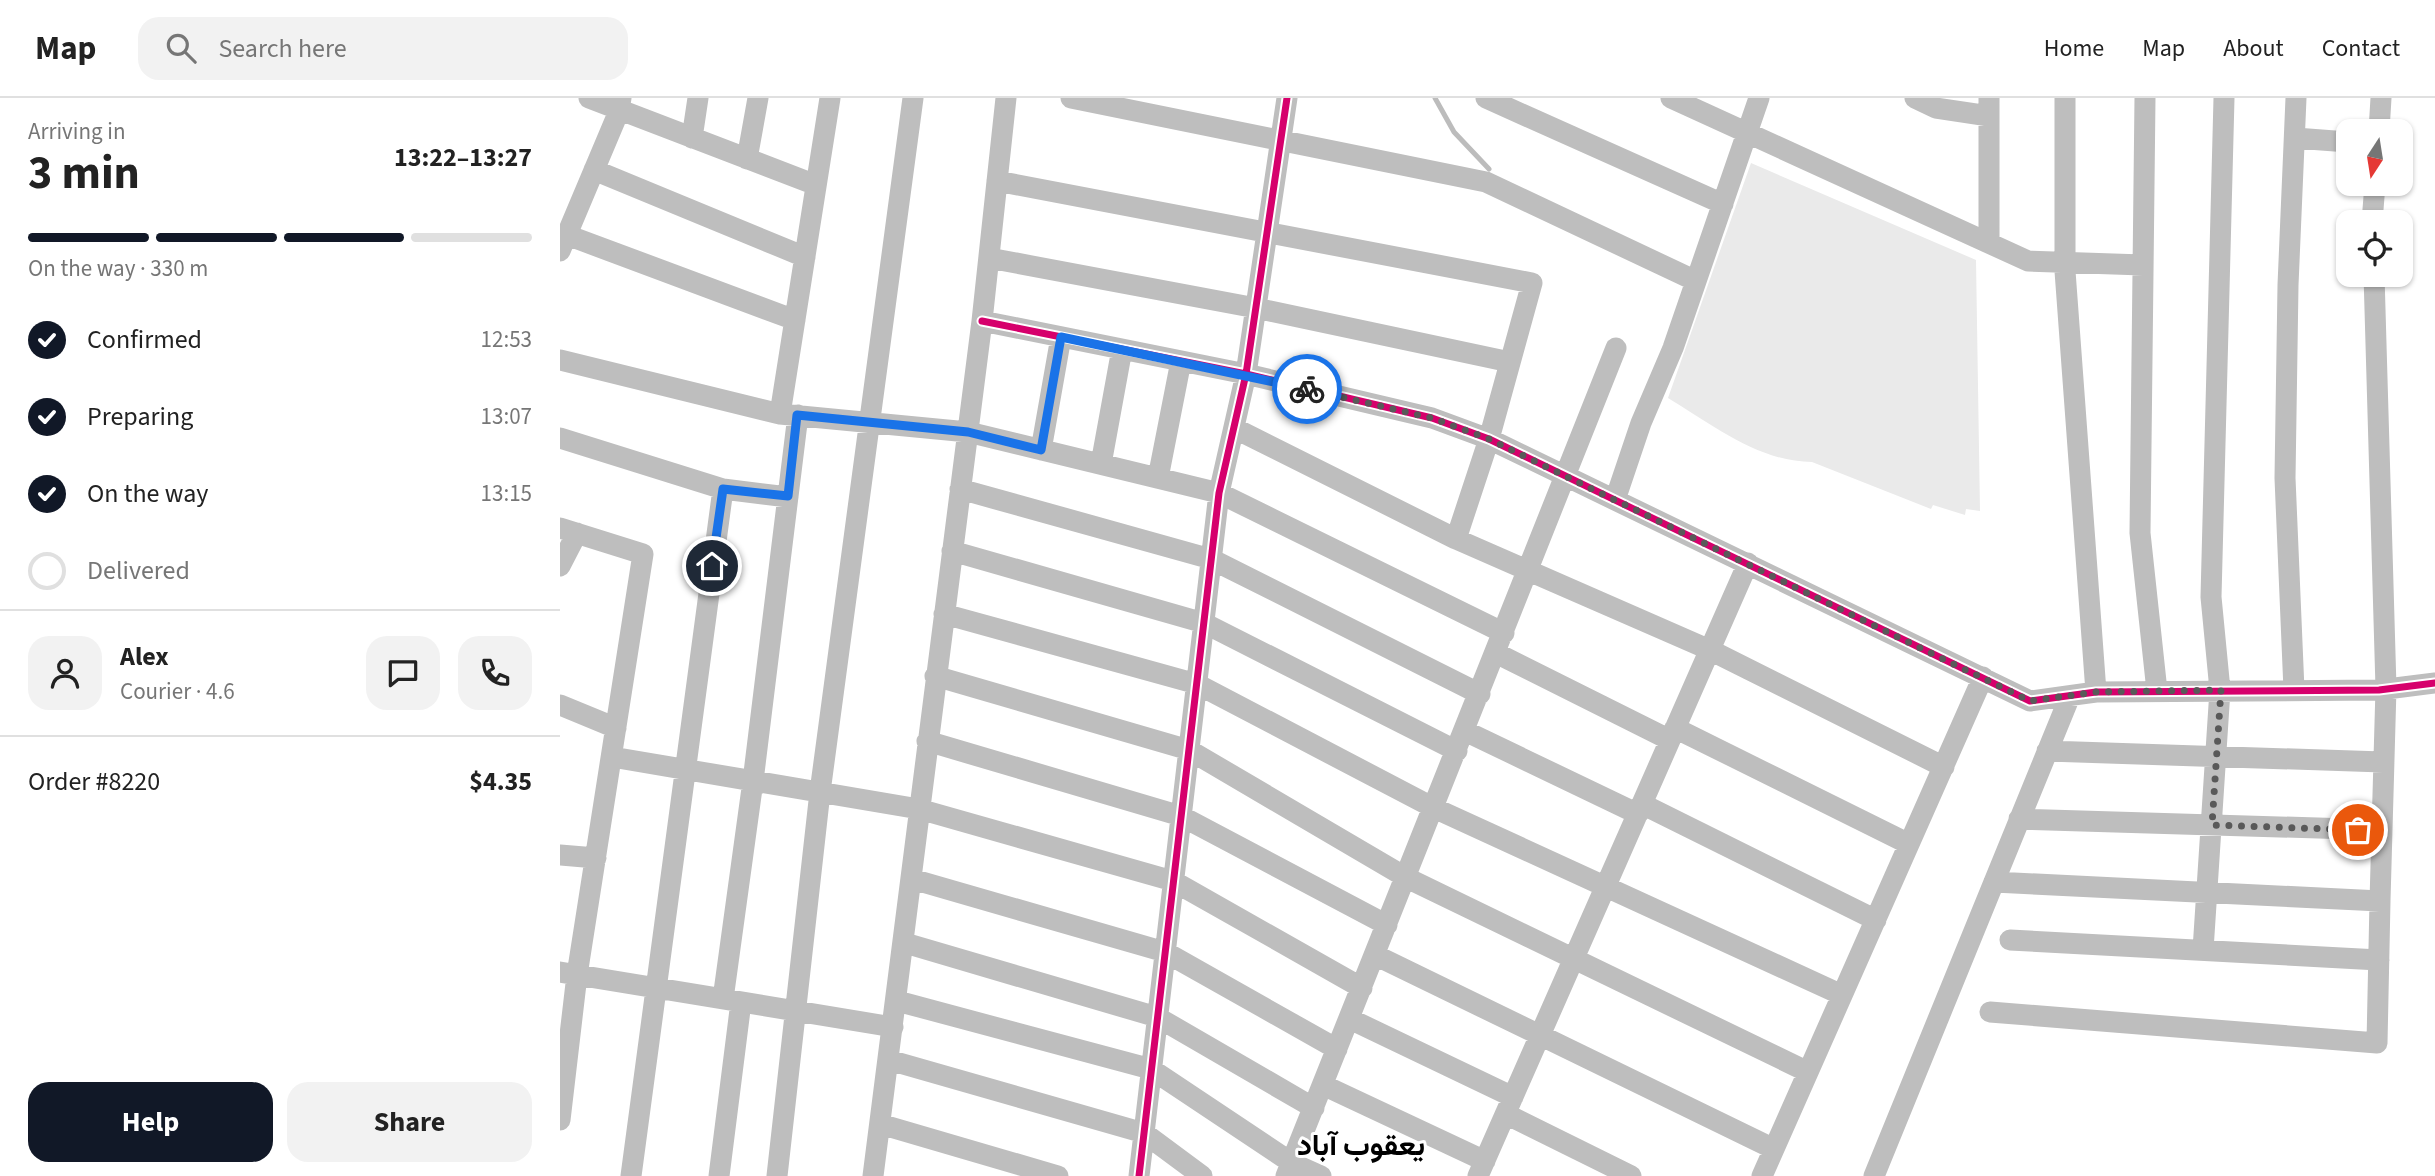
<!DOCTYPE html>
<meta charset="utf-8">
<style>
:root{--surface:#fff;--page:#f2f2f2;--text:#222;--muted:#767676;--line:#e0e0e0;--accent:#111827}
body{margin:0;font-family:"Source Sans 3",Vazirmatn,sans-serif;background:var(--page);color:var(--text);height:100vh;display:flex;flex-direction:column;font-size:26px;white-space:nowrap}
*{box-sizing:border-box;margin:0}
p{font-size:23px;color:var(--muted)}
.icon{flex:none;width:38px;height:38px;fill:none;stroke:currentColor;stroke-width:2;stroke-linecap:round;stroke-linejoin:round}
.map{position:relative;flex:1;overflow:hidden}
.side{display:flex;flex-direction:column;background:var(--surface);width:560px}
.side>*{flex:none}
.needle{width:46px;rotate:192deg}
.tools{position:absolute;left:1776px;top:21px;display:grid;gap:14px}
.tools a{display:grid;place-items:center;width:77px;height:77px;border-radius:14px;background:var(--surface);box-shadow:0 2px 5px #0004;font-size:35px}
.pin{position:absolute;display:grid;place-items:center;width:60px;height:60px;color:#fff;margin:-30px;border:4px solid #fff;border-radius:50%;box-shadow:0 2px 7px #0007}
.courier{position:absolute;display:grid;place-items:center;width:70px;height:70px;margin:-35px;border:5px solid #1a73e8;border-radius:50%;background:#fff;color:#222;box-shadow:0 2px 9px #0007}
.summary em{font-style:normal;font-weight:700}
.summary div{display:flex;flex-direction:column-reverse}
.summary{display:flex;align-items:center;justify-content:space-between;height:119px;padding:0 28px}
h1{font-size:46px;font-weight:700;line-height:52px}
.bar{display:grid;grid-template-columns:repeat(4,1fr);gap:10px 7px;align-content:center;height:84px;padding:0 28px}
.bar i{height:9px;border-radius:5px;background:var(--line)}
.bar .current{background:var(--accent)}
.bar p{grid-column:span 4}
.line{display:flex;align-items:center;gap:18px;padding:0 28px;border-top:2px solid var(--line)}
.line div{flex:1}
.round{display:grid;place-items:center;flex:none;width:74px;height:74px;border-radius:21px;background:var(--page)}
ol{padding:0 28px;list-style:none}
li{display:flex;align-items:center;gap:21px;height:77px}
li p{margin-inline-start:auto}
li .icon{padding:7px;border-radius:50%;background:var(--accent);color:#fff;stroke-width:4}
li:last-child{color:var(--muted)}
li i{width:38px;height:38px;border:4px solid var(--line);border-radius:50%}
.button{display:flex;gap:14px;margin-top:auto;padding:14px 28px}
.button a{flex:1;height:80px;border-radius:21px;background:var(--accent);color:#fff;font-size:28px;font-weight:700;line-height:80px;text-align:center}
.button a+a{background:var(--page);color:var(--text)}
header{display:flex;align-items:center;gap:42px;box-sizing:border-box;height:98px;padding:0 35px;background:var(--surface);border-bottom:2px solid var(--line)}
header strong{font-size:33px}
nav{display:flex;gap:38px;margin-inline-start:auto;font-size:24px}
.search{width:490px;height:63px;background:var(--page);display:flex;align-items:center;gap:18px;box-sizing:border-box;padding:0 24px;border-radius:21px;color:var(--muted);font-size:26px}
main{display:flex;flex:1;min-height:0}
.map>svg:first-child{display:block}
.green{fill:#eaeaea}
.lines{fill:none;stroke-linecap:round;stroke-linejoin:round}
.stream{stroke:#bcbcbc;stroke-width:5}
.minor{stroke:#bebebe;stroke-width:21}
.cycleway-casing{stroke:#fff;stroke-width:11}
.cycleway{stroke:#d6006c;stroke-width:7}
.done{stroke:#595959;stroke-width:7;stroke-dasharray:0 12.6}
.route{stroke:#1a73e8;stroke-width:9}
.labels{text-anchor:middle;stroke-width:6;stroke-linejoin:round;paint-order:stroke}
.district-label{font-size:30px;font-weight:bold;fill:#000;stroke:#fff}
</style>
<header>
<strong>Map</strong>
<div class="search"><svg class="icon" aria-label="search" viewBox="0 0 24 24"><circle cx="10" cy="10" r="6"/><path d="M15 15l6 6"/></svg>Search here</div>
<nav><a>Home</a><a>Map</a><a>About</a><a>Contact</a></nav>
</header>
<main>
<section class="side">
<div class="summary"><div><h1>3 min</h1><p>Arriving in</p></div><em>13:22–13:27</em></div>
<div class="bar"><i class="current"></i><i class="current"></i><i class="current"></i><i></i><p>On the way · 330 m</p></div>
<ol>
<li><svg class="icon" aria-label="check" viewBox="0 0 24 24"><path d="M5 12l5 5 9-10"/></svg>Confirmed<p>12:53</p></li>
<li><svg class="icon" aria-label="check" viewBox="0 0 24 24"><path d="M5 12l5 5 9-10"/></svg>Preparing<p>13:07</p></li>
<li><svg class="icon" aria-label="check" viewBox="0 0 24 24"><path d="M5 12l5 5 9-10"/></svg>On the way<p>13:15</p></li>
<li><i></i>Delivered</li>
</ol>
<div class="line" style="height:126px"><a class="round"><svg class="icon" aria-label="person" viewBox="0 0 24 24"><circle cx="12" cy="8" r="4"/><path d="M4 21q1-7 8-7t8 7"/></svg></a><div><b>Alex</b><p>Courier · 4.6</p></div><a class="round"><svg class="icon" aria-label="chat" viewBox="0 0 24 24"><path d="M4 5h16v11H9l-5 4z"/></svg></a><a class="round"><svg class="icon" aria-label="phone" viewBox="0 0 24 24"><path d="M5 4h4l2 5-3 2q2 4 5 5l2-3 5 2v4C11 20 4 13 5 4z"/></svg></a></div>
<div class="line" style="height:91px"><div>Order #8220</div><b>$4.35</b></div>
<div class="button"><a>Help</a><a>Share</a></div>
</section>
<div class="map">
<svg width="1875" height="1078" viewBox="0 0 1875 1078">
<rect width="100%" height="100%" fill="#fff"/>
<path class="green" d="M1191,65L1416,162L1420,413L1406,411L1405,417L1373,407L1371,411L1252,364C1199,364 1151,326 1108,300Z"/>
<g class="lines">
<path class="stream" d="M875,0L894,34L929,71"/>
<path class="minor" d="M29,0L256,87
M511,0L926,84L1136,183
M926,0L1163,106
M1111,0L1468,163L1583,167
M1355,0L1376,10L1429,18
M1505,0V173L1536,594
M1585,0L1580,435L1597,593
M1819,33L1821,0
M132,40L138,0
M1735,40L1788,44
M187,61L198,0
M34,72L245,159
M437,83L972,185L929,341L896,441
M1812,124L1815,86
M7,137L235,222
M1429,144V0
M0,153L59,13L61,0
M429,160L696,210L950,264
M422,223L686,276L872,320L929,341L1470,603L1536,594L1819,592L1875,585
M0,262L220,316L408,334L659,395L944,535
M220,316L270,0
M674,330L896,441L1150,552L1384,669
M0,340L163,391L228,399
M481,352L501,239
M541,366L562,251
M598,380L621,263
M400,391L651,461L920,596
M1055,402L1081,325L1113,250L1199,0
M0,430L83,456L17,877L0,1022
M392,453L644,525L897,653
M0,468L17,435
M384,516L637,586L874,710L1282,897
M936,555L1110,642
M375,578L629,652L847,780L1248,974
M1734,592L1725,380L1728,187L1736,0
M0,607L56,630
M1115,630L1349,746
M905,633L1078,716
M367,643L621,718L827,827
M1487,653L1823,664
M52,659L359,711L613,783L802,890
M1082,706L1316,822
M1459,721L1822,732
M0,757L36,760
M352,781L605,854L777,951
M1434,784L1820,803L1826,590L1814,177
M1450,842L1819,862
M345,845L597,919L754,1010
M1643,852L1660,592L1651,499L1664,0
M815,857L1214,1051
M0,874L333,929
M163,901L193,683L238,317
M337,903L591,971L732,1065L761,1078
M1430,914L1817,945L1820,803
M790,921L953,999
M329,962L584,1035L642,1078
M763,987L925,1063
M946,1016L1071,1078
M320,1026L498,1078
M71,1078L163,391
M159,1078L181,904
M217,1078L260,694L353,0
M313,1078L422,223L446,0
M579,1078L659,395L686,276L727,0
M726,1078L1056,250
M918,1078L1188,465
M1202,1078L1423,579
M1314,1078L1510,598"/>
<defs>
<path id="cycleway" d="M422,223L686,276L872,320L929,341L1470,603L1536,594L1819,592L1875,585
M579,1078L659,395L686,276L727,0"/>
</defs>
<use href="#cycleway" class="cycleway-casing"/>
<use href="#cycleway" class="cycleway"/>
</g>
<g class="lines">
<path class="done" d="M747,291L872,320L929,341L1470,603L1536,594L1661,592L1652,727L1798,732"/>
<path class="route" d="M152,468L163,391L228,398L237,317L408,334L481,352L501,239L747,291"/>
</g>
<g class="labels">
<g class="district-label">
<text x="801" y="1057">یعقوب آباد</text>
</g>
</g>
</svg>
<div class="tools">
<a><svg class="needle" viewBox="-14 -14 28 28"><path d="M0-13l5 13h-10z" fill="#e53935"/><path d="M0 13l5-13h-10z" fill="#767676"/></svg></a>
<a><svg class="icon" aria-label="locate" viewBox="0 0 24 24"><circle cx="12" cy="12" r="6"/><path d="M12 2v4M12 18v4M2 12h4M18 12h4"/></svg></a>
</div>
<div class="pin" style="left:1798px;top:732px;background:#ea580c"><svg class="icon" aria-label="bag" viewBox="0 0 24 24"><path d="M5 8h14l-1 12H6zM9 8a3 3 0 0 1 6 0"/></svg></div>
<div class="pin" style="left:152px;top:468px;background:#1f2937"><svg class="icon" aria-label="home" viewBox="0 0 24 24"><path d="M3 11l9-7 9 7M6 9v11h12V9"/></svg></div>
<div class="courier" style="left:747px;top:291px"><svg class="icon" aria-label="bike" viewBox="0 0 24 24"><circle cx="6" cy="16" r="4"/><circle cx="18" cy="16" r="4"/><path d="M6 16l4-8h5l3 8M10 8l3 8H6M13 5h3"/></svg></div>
</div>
</main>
